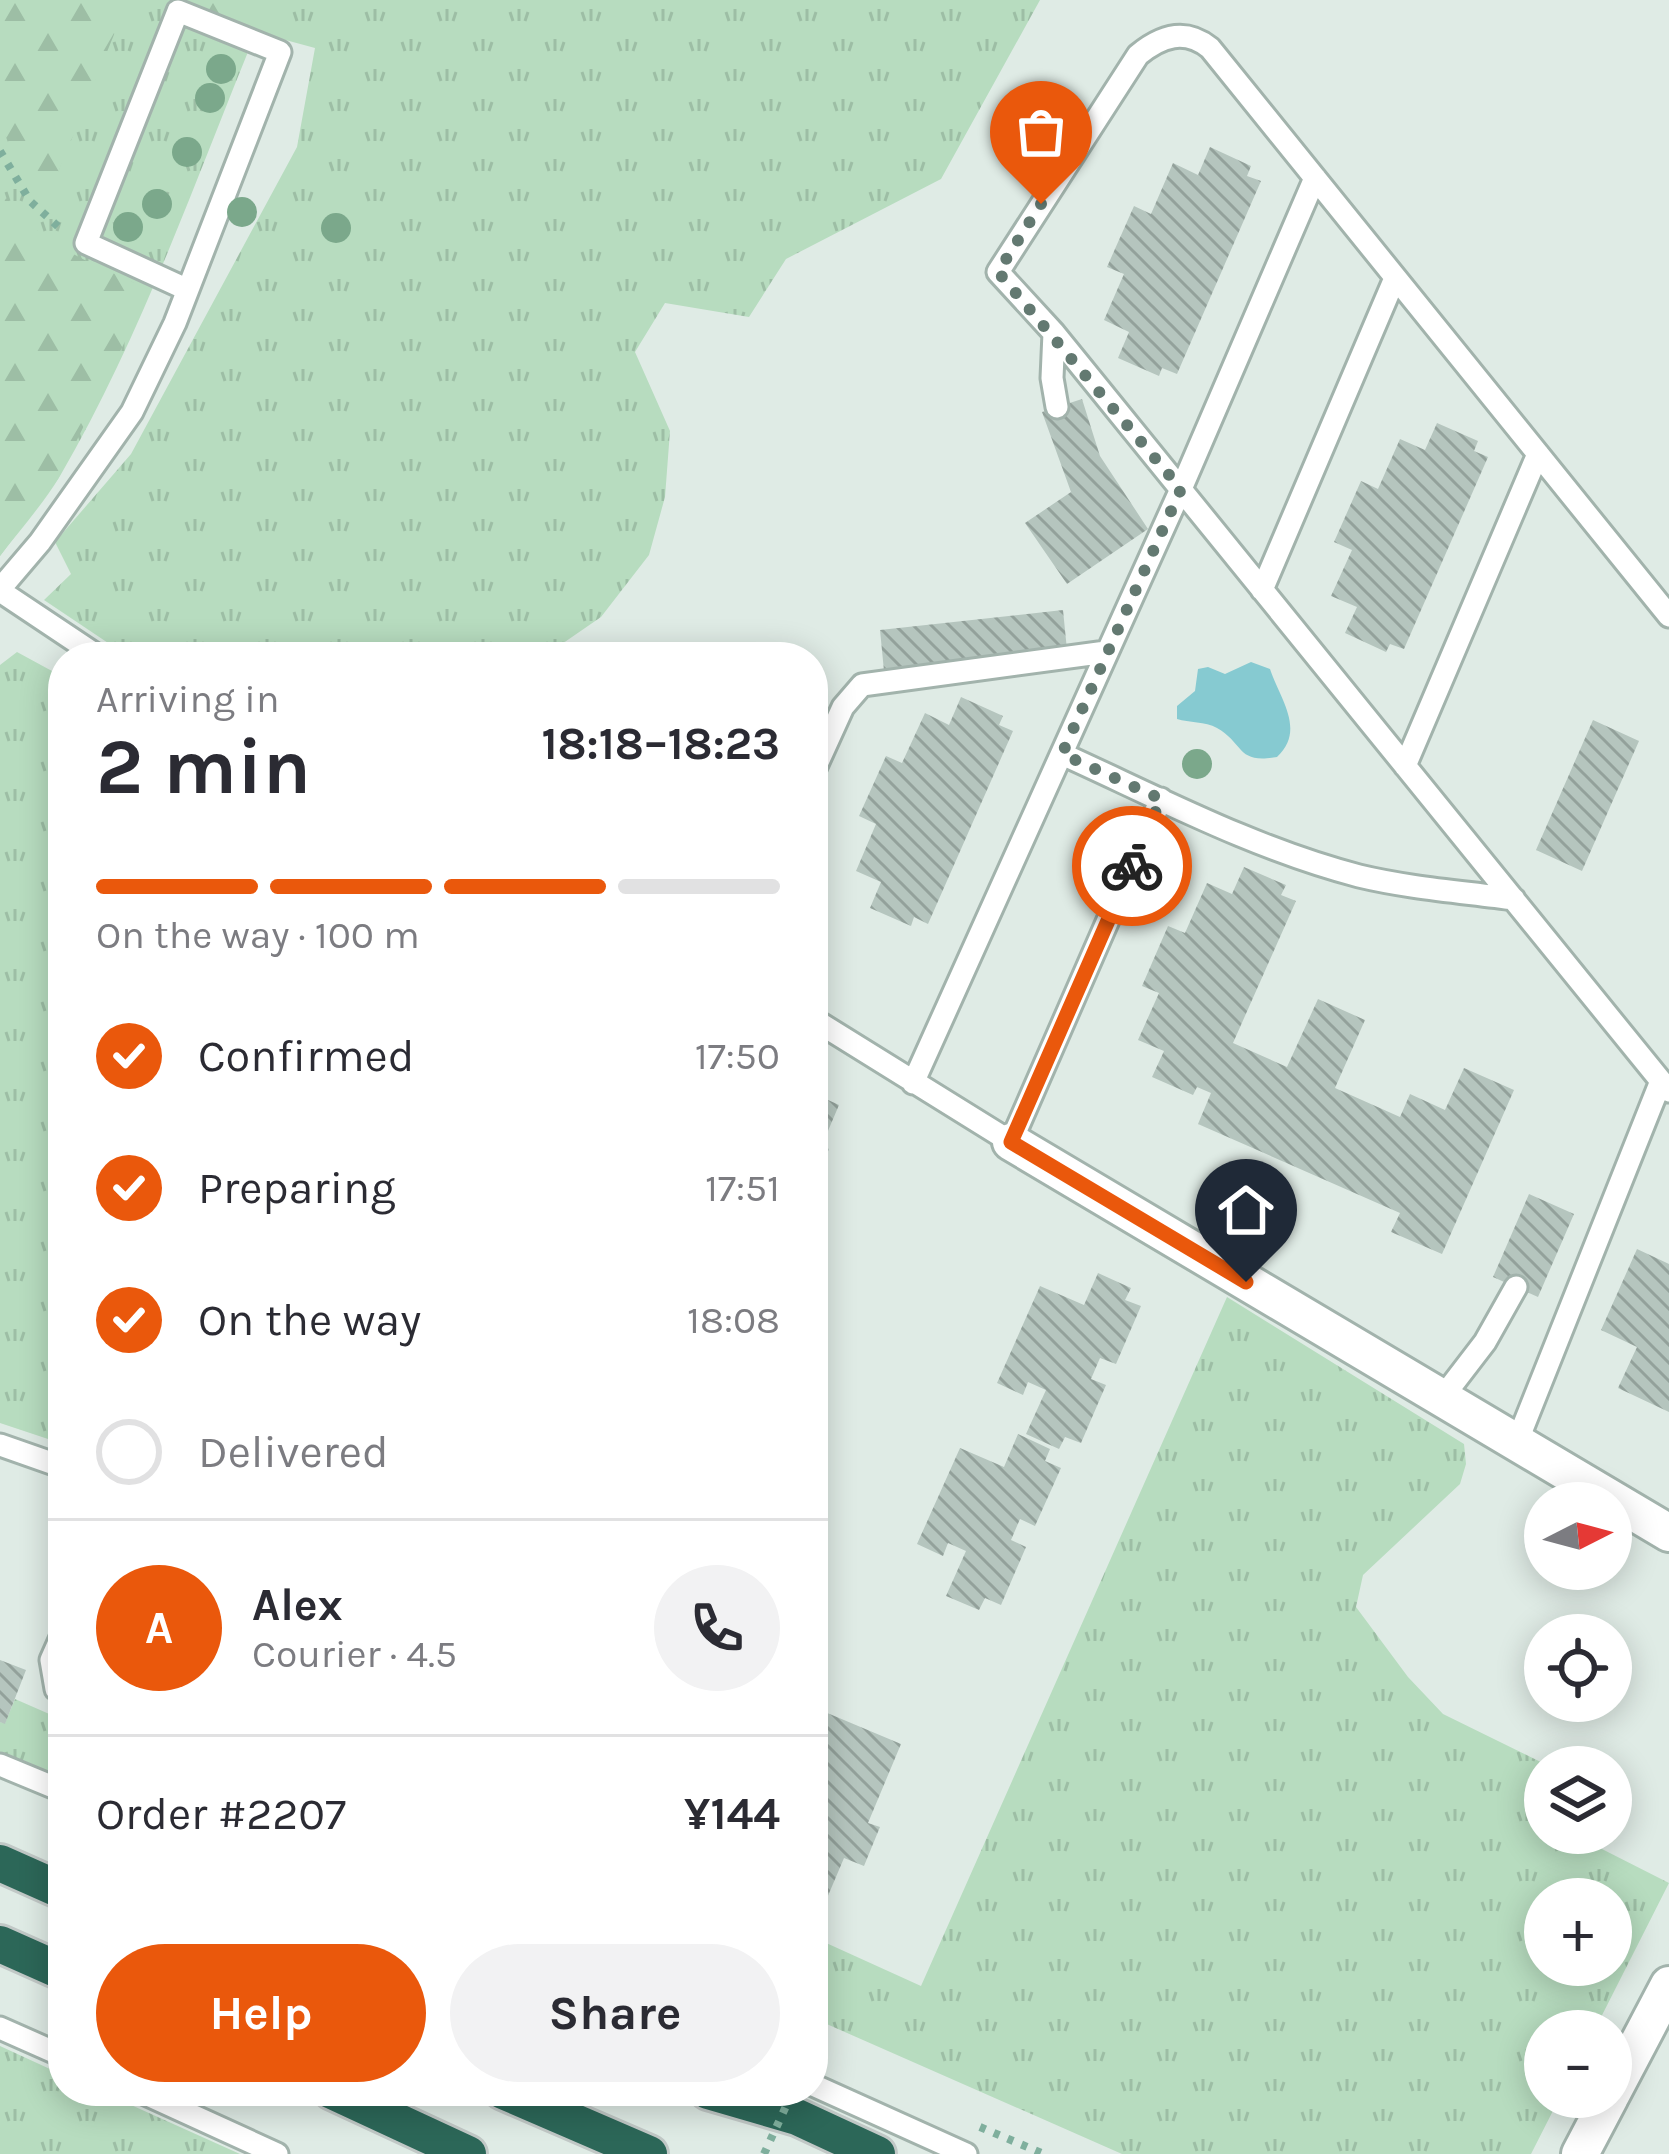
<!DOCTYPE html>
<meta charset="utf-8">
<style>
:root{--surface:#fff;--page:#f2f2f3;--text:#2b2b33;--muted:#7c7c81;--line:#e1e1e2;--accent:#ea580c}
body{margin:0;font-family:Karla,sans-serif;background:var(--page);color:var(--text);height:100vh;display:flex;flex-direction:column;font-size:45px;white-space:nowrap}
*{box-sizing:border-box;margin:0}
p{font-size:39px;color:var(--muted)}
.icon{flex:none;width:66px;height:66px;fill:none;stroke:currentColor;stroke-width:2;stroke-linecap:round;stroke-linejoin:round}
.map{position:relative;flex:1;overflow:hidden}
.details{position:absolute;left:48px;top:642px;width:780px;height:1464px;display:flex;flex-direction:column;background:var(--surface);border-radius:48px;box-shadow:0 6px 30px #0003}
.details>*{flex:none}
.needle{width:78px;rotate:84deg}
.buttons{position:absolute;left:1524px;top:1482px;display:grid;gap:24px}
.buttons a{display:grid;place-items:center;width:108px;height:108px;border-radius:50%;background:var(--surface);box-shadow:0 6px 30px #0003;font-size:60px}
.pin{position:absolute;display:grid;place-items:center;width:102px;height:102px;color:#fff;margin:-123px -51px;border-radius:50% 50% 50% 0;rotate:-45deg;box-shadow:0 0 12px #0007}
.pin .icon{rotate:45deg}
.courier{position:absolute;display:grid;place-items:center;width:120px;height:120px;margin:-60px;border:9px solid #ea580c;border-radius:50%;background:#fff;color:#222;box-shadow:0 3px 15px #0007}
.head em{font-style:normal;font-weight:700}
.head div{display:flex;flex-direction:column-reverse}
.head{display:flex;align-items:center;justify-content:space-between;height:204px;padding:0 48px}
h1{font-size:78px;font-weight:700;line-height:90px}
.bar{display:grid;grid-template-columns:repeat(4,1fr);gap:18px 12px;align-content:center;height:144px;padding:0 48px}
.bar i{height:15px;border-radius:9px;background:var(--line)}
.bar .selected{background:var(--accent)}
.bar p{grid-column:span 4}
.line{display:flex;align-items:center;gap:30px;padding:0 48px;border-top:3px solid var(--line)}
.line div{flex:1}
.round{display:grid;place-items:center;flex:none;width:126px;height:126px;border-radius:63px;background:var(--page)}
ol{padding:0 48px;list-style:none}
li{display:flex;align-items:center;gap:36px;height:132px}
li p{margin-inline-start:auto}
li .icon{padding:12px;border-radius:50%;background:var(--accent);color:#fff;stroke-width:4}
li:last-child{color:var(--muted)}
li i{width:66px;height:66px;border:6px solid var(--line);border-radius:50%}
.cta{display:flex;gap:24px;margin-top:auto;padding:24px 48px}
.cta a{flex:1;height:138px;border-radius:72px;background:var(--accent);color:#fff;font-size:48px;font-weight:700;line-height:138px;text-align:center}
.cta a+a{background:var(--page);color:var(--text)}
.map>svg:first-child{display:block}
.grass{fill:url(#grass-tufts);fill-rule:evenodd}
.forest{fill:url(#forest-firs)}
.water{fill:#86cad1}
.building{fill:url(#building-back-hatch)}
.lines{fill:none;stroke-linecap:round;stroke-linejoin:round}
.lane-casing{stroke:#a2b3ac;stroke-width:27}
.street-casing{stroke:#a2b3ac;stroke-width:42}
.highway-casing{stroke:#c1c8c6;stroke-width:42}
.path{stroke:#7faf9d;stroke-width:8;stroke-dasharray:6 9;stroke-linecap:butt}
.lane{stroke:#fff;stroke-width:21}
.street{stroke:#fff;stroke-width:36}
.highway{stroke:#2c6758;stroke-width:36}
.path-bridge{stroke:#7faf9d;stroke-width:8;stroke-dasharray:6 9;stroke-linecap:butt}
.tree{fill:#7ba88b}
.done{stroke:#637971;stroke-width:12;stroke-dasharray:0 21.6}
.route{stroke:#ea580c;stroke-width:15}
</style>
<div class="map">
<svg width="1669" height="2154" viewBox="0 0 1669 2154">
<defs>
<pattern id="grass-tufts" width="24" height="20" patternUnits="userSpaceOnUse" patternTransform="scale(3)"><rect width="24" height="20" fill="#b7dcbf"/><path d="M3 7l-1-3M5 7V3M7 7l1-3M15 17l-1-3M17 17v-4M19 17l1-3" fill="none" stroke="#9dbea5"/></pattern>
<pattern id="forest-firs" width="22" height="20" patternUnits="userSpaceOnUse" patternTransform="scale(3)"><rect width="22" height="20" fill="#b7dcbf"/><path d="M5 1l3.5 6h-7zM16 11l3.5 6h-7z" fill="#9dbea5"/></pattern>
<pattern id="building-back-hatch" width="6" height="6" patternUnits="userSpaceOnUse" patternTransform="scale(3)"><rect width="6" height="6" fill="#b5c5be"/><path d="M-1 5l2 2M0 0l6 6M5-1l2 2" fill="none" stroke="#93a19b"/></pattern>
</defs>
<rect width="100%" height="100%" fill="#dfebe5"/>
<path class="grass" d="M0,0H1040L941,179L786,259L749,317L665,303L635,352L670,431L665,497L649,555L601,617L543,657H129L44,600L71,574L55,542L131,454L297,147L315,48L256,32C195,181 141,337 60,476C43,504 20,530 0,556Z
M17,652L63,677V1444L0,1423V665Z
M1227,1297L1464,1444L1466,1464L1460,1484L1363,1575L1356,1607L1408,1677L1443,1714L1551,1767H1545V1833H1593L1598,1847L1669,1883L1594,2031H1545V2097H1560L1531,2154H1122L813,2018V1937L921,1986ZM1611,1899V1965H1545V1899Z
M15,1699L63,1720V1780L0,1753V1722L5,1723Z
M0,2046L63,2075V2091H100L240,2154H0Z"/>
<path class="forest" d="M0,0H128L49,195L0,129Z
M178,0H263L256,32Z
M0,189C37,246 91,262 150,290L58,479L0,556Z"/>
<path class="water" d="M1251,662L1270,669C1280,699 1306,730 1277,757C1236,764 1245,744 1217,728C1205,721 1189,723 1177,719V706L1195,691L1198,669L1208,667L1225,674Z"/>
<path class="building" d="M1210,147L1251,166L1247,176L1261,181L1177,374L1162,368L1159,376L1118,358L1129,332L1104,320L1124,274L1107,267L1134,206L1151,214L1173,163L1198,175Z
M1082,399L1100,456L1148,529L1067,584L1025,523L1071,492L1042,412Z
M1437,423L1478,441L1474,451L1488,457L1404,649L1390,644L1386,652L1345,633L1357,607L1331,596L1352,550L1334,542L1361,481L1378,489L1400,439L1425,450Z
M1063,610L1067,650L884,671L880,630Z
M961,697L1003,716L999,725L1013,731L928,924L914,917L911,926L870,908L881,882L856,871L876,824L859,816L886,756L902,763L925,713L949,725Z
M1593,720L1639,741L1582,871L1536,850Z
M1244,867L1286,885L1281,895L1296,901L1233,1043L1287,1067L1318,999L1365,1020L1335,1088L1400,1117L1410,1094L1445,1110L1464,1068L1514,1090L1442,1254L1391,1232L1400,1213L1198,1124L1211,1093L1197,1087L1193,1095L1152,1077L1164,1051L1138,1040L1159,993L1142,986L1168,926L1185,933L1207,883L1232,894Z
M813,1093L839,1105L822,1145L829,1149L813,1185Z
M1529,1194L1574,1214L1538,1297L1493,1277Z
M1637,1249L1669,1264V1412L1618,1388L1637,1347L1601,1330Z
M1098,1273L1131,1288L1125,1300L1141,1306L1116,1364L1100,1358L1091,1379L1106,1385L1081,1443L1065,1437L1059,1449L1026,1434L1046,1390L1028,1382L1023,1395L997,1383L1040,1286L1084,1305Z
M1018,1434L1050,1449L1045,1461L1061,1468L1035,1526L1020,1519L1011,1540L1026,1547L1001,1605L985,1598L979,1610L946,1596L966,1551L948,1543L943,1556L917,1544L960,1448L1004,1467Z
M0,1660L26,1670L5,1724L0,1722Z
M813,1707L901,1744L868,1823L880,1827L864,1866L844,1858L819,1917L813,1914Z"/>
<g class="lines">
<defs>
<path id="lane" d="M1054,333L1052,378L1057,407
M0,589L40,542L132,412L175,323L280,52L178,11L86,243L186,289
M1262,590L1395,278
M0,591L99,657
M1669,616L1210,48C1185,28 1161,36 1138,55L998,272L1054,333L1669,1091
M1062,754C1159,798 1255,849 1359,876C1409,888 1463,892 1514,899
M1405,766L1538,454
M813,773L843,707L862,685L1106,652
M813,1019L1011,1142L1161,799
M913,1083L1181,489L1315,178
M1442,1398L1485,1342L1516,1287
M1517,1442L1661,1081
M0,1445L63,1467
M63,1633L51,1660L56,1689L63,1691
M0,1765L63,1791
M0,2028L63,2056
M813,2085L966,2154
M139,2091L277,2154"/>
<path id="street" d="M1011,1142L1669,1533
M1611,2095L1669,1985
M1580,2154L1610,2097"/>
<path id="highway" d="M0,1863L63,1891
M0,1944L63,1972
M332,2091L468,2154
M503,2091L649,2154
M708,2091L797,2117L877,2154"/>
</defs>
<use href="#lane" class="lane-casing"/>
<use href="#street" class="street-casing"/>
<use href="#highway" class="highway-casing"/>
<path class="path" d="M0,151L30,201L63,231
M980,2127L1044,2154"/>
<use href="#lane" class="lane"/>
<use href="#street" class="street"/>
<use href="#highway" class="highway"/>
<path class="path-bridge" d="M764,2154L793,2091"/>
</g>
<g class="tree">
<circle cx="221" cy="69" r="15"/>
<circle cx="210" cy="98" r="15"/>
<circle cx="187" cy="152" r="15"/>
<circle cx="157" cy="204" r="15"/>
<circle cx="242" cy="212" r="15"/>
<circle cx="128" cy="227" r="15"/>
<circle cx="336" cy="228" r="15"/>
<circle cx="1197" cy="764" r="15"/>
</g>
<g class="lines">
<path class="done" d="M1041,204L998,272L1181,489L1062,754L1161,799L1132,866"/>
<path class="route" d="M1132,866L1011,1142L1246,1282"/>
</g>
</svg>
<div class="buttons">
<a><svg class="needle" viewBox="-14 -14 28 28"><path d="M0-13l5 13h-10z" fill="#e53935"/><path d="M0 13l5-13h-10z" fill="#7c7c81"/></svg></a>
<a><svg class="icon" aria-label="locate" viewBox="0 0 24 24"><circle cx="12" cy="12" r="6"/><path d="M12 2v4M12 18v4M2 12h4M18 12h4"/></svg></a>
<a><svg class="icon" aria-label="layers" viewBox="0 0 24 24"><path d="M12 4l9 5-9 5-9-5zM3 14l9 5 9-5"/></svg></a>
<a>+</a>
<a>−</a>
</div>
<div class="pin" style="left:1041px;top:204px;background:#ea580c"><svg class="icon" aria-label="bag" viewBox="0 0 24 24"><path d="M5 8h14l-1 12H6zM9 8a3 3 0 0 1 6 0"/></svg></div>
<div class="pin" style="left:1246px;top:1282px;background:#1f2937"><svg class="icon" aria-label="home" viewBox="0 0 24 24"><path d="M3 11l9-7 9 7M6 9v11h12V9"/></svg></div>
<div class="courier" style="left:1132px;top:866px"><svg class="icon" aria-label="bike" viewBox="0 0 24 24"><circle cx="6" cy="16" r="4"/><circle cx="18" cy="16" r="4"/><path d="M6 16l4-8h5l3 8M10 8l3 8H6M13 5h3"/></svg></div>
<section class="details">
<div class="head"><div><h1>2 min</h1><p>Arriving in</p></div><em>18:18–18:23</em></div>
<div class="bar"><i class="selected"></i><i class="selected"></i><i class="selected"></i><i></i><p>On the way · 100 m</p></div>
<ol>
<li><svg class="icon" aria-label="check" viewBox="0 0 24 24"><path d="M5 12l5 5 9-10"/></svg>Confirmed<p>17:50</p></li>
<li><svg class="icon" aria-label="check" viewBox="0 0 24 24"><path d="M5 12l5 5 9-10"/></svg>Preparing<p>17:51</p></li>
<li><svg class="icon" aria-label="check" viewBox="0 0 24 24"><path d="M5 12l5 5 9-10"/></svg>On the way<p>18:08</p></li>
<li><i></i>Delivered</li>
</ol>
<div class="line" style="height:216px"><b class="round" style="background:var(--accent);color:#fff">A</b><div><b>Alex</b><p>Courier · 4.5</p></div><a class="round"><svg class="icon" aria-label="phone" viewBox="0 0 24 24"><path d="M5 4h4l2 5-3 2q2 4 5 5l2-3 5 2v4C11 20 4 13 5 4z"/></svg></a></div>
<div class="line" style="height:156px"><div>Order #2207</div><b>¥144</b></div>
<div class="cta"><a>Help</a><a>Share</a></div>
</section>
</div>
